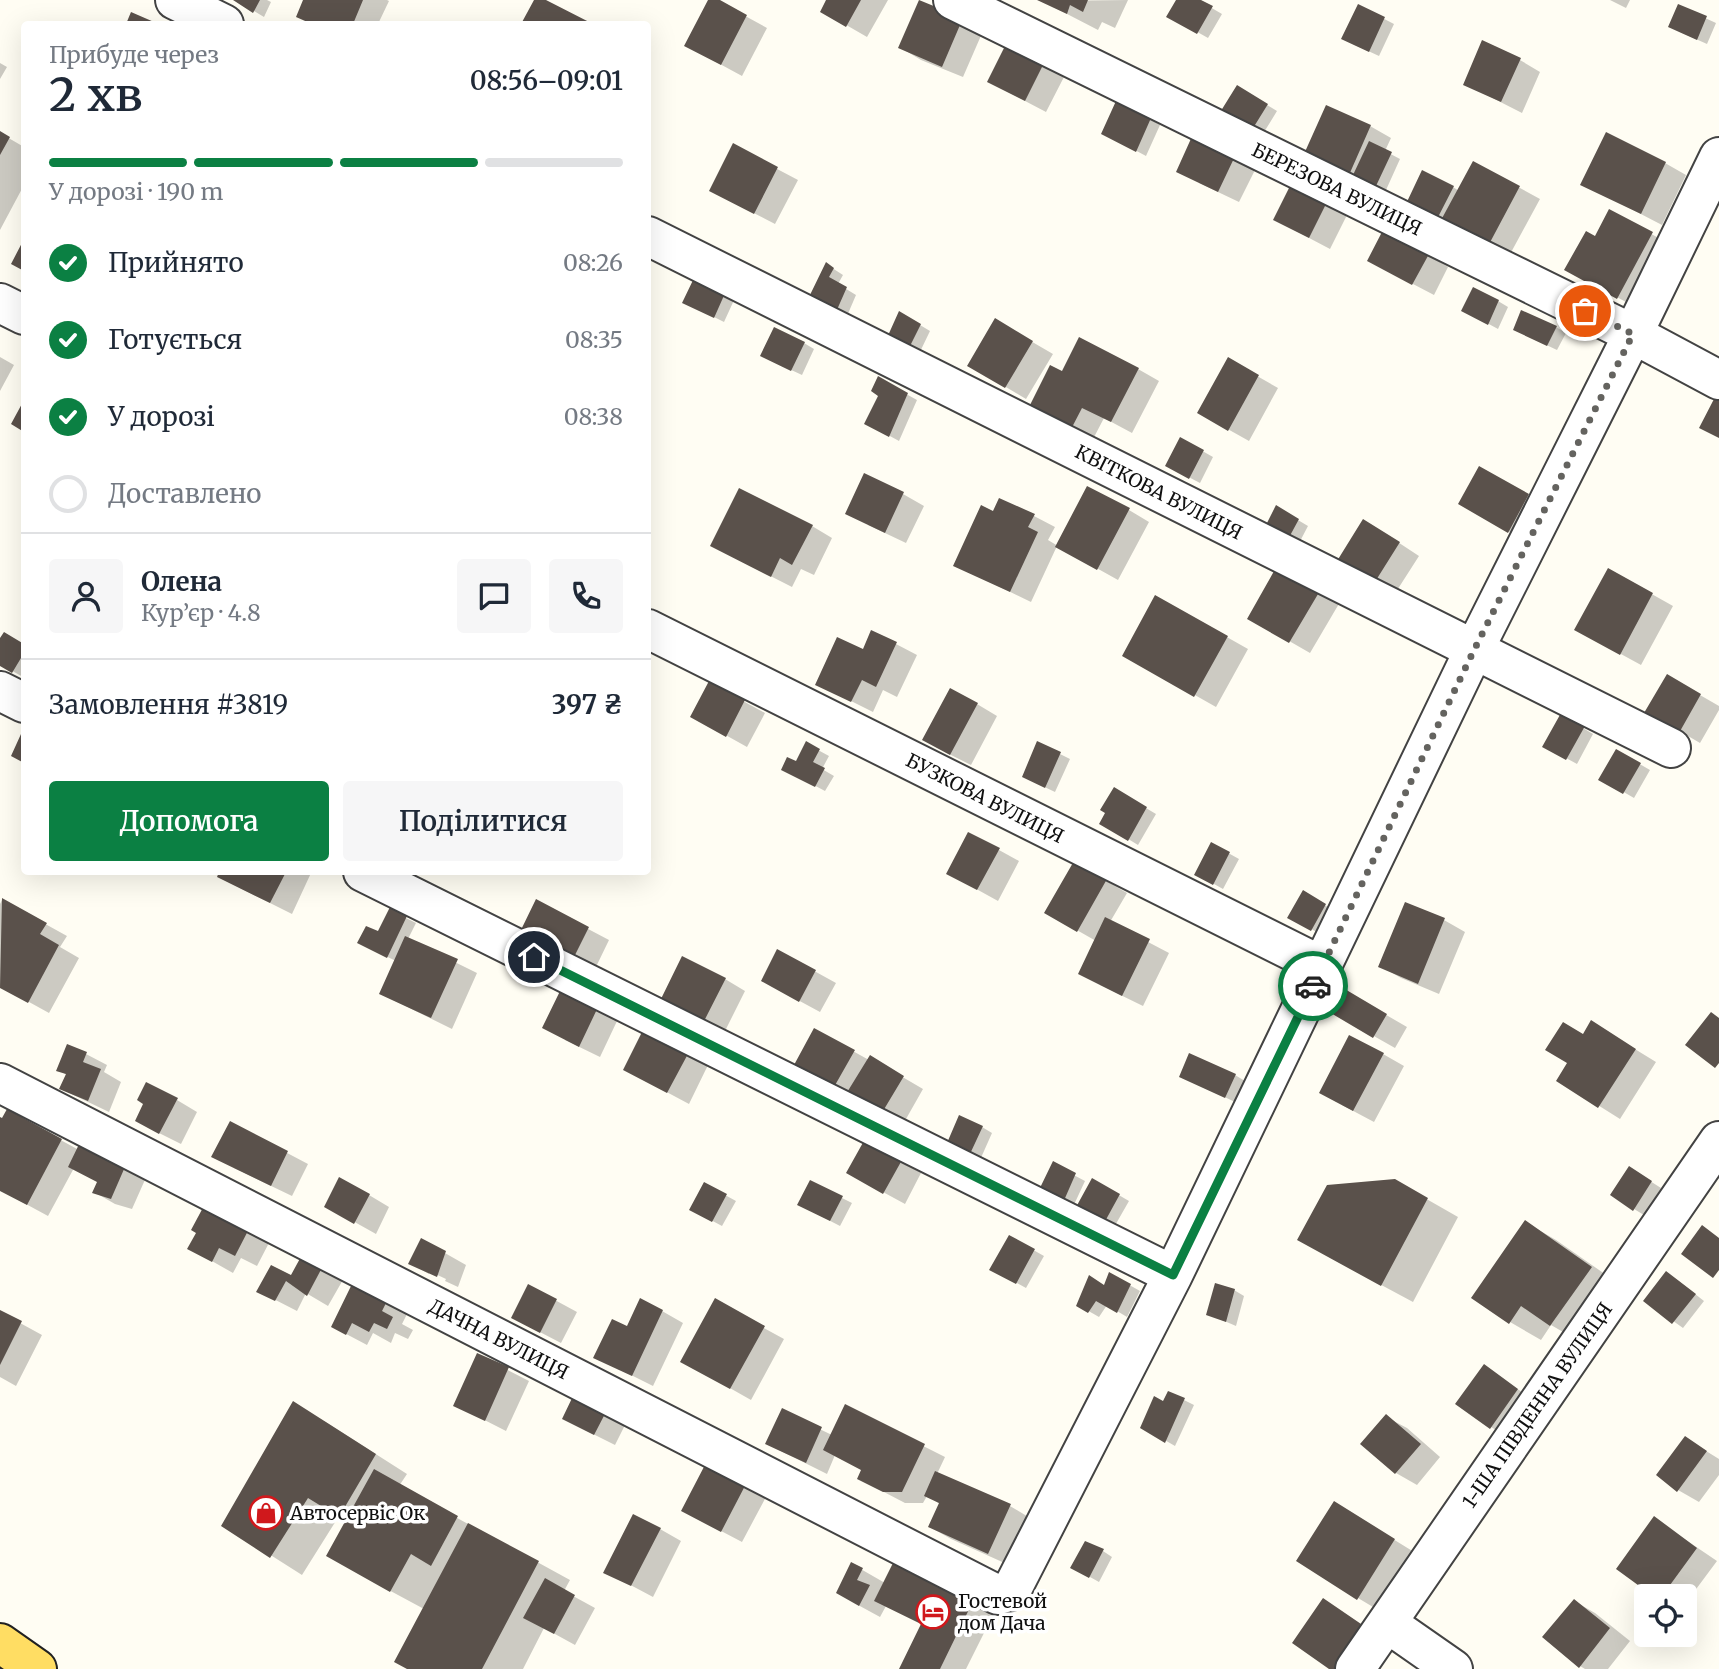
<!DOCTYPE html>
<html lang="uk">
<meta charset="utf-8">
<style>
:root{--surface:#fff;--page:#f6f6f7;--text:#1f2937;--muted:#747a83;--line:#e0e1e3;--accent:#0b8043}
body{margin:0;font-family:Merriweather,serif;background:var(--page);color:var(--text);height:100vh;display:flex;flex-direction:column;font-size:26px;white-space:nowrap}
*{box-sizing:border-box;margin:0}
p{font-size:23px;color:var(--muted)}
.icon{flex:none;width:38px;height:38px;fill:none;stroke:currentColor;stroke-width:2;stroke-linecap:round;stroke-linejoin:round}
.map{position:relative;flex:1;overflow:hidden}
.details{position:absolute;left:21px;top:21px;width:630px;height:854px;display:flex;flex-direction:column;background:var(--surface);border-radius:7px;box-shadow:0 7px 28px #0002}
.details>*{flex:none}
.fabs{position:absolute;left:1634px;top:1584px;display:grid;gap:14px}
.fabs a{display:grid;place-items:center;width:63px;height:63px;border-radius:7px;background:var(--surface);box-shadow:0 7px 28px #0002;font-size:35px}
.pin{position:absolute;display:grid;place-items:center;width:60px;height:60px;color:#fff;margin:-30px;border:4px solid #fff;border-radius:50%;box-shadow:0 2px 7px #0007}
.courier{position:absolute;display:grid;place-items:center;width:70px;height:70px;margin:-35px;border:5px solid #0b8043;border-radius:50%;background:#fff;color:#222;box-shadow:0 2px 9px #0007}
.headline em{font-style:normal;font-weight:600}
.headline div{display:flex;flex-direction:column-reverse}
.headline{display:flex;align-items:center;justify-content:space-between;height:119px;padding:0 28px}
h1{font-size:46px;font-weight:600;line-height:52px}
.bar{display:grid;grid-template-columns:repeat(4,1fr);gap:10px 7px;align-content:center;height:84px;padding:0 28px}
.bar i{height:9px;border-radius:5px;background:var(--line)}
.bar .selected{background:var(--accent)}
.bar p{grid-column:span 4}
.line{display:flex;align-items:center;gap:18px;padding:0 28px;border-top:2px solid var(--line)}
.line div{flex:1}
.round{display:grid;place-items:center;flex:none;width:74px;height:74px;border-radius:7px;background:var(--page)}
ol{padding:0 28px;list-style:none}
li{display:flex;align-items:center;gap:21px;height:77px}
li p{margin-inline-start:auto}
li .icon{padding:7px;border-radius:50%;background:var(--accent);color:#fff;stroke-width:4}
li:last-child{color:var(--muted)}
li i{width:38px;height:38px;border:4px solid var(--line);border-radius:50%}
.action{display:flex;gap:14px;margin-top:auto;padding:14px 28px}
.action a{flex:1;height:80px;border-radius:7px;background:var(--accent);color:#fff;font-size:28px;font-weight:600;line-height:80px;text-align:center}
.action a+a{background:var(--page);color:var(--text)}
.map>svg:first-child{display:block}
.shadow{fill:#0003}
.building{fill:#5a514b}
.lines{fill:none;stroke-linecap:round;stroke-linejoin:round}
.minor-casing{stroke:#434343;stroke-width:42}
.major-casing{stroke:#212121;stroke-width:42}
.minor{stroke:#fff;stroke-width:38}
.major{stroke:#ffdd63;stroke-width:38}
.done{stroke:#64635f;stroke-width:7;stroke-dasharray:0 12.6}
.route{stroke:#0b8043;stroke-width:9}
.labels{text-anchor:middle;stroke-width:7;stroke-linejoin:round;paint-order:stroke}
.street-label{font-size:19px;fill:#101010;stroke:#fff}
.poi-label{font-size:19px;fill:#101010;stroke:#fff;text-anchor:start}
</style>
<div class="map">
<svg width="1719" height="1669" viewBox="0 0 1719 1669">
<rect width="100%" height="100%" fill="#fffdf3"/>
<path class="shadow" d="M236,0H267L271,2L264,17Z
M305,0H387L389,1L378,24H312L298,16Z
M536,0H542L589,24H523Z
M710,0H716L767,28L742,76L707,57Z
M828,0H888L867,37L822,11Z
M1128,0L1115,28L1102,22L1098,30L1042,1Z
M1178,0H1198L1222,14L1208,38L1169,16Z
M1610,0H1630L1626,8Z
M1359,6L1394,24L1379,56L1353,44Z
M1679,6L1716,23L1707,44L1680,32Z
M962,19L983,31L963,77L921,60L901,48Z
M1520,60L1540,72L1522,113L1465,84Z
M0,63L7,67L0,79Z
M1044,63L1065,75L1046,112L989,82Z
M1238,87L1277,111L1261,137L1222,114Z
M1150,119L1160,125L1146,156L1103,133Z
M1370,126L1391,138L1385,151L1400,159L1386,190L1327,166Z
M0,133L24,147V185L0,230Z
M1195,134L1257,166L1239,202L1199,183Z
M734,146L798,180L775,224L732,202Z
M1474,163L1540,199L1508,258L1417,211L1453,187L1459,191Z
M1665,163L1686,175L1662,225L1583,184Z
M1329,198L1350,209L1330,249L1275,220Z
M1610,211L1673,246L1639,309L1587,281L1595,238Z
M1428,255L1448,267L1434,295L1390,272Z
M826,264L843,275L838,284L856,295L847,316L811,297Z
M726,292L735,298L724,322L694,307Z
M1498,301L1508,307L1498,329L1463,310Z
M900,313L930,331L918,356L888,339Z
M996,321L1053,354L1026,399L969,365Z
M1556,327L1566,333L1557,350L1525,335Z
M804,343L814,349L802,375L772,361Z
M0,357L14,365L0,391Z
M1229,360L1278,388L1249,441L1199,413Z
M1138,369L1159,381L1132,433L1104,418L1091,443L1049,422L1063,374Z
M879,379L917,400L899,441L866,423L880,396Z
M1181,439L1213,457L1200,483L1177,471Z
M1480,468L1549,508L1529,543L1460,504Z
M903,494L924,506L906,543L868,525Z
M1276,507L1308,526L1297,547L1266,528Z
M1129,510L1149,522L1118,580L1057,546L1031,602L955,565L994,513L1034,516L1055,527L1048,540L1058,546Z
M812,526L832,538L814,575L801,569L792,587L733,557Z
M1384,533L1419,556L1394,595L1374,583Z
M1279,566L1340,602L1310,653L1249,618Z
M1609,570L1673,606L1641,665L1597,641Z
M1156,597L1248,649L1216,707L1124,655Z
M5,634L24,646L23,677L0,664V642Z
M896,644L917,655L897,697L883,690L873,712L817,684L863,651Z
M1667,676L1719,706V710L1700,743L1647,712Z
M710,683L765,713L747,747L713,728Z
M977,704L997,716L971,765L945,752Z
M1561,715L1593,734L1577,764L1544,746Z
M807,744L829,756L822,769L834,776L825,791L793,774Z
M1617,751L1650,770L1634,798L1601,779Z
M1060,754L1070,759L1055,792L1034,782Z
M1114,789L1156,814L1138,845L1102,823Z
M1212,844L1239,859L1223,889L1196,874Z
M999,850L1019,861L998,901L969,885Z
M1075,863L1127,893L1110,922L1169,953L1143,1006L1100,985L1096,941L1047,913Z
M218,872H309L311,873L292,914L240,888Z
M1303,893L1335,911L1322,935L1290,917Z
M2,900L67,936L60,947L79,958L49,1013L0,986V904Z
M537,902L609,940L594,971L542,945Z
M1406,904L1444,920L1465,932L1439,994L1401,978L1380,966Z
M390,910L416,923L408,939L477,973L452,1029L381,994L396,961L369,948Z
M778,951L836,983L820,1012L783,992Z
M725,979L745,991L722,1037L681,1016Z
M1338,987L1407,1027L1395,1048L1326,1009Z
M563,990L618,1019L600,1057L565,1040Z
M815,1030L869,1060L870,1058L923,1089L902,1126L796,1064Z
M645,1031L708,1065L689,1104L646,1081Z
M1612,1035L1656,1062L1620,1119L1558,1080L1584,1036Z
M86,1054L107,1065L104,1072L121,1082L109,1112L61,1089L67,1075L58,1070Z
M1383,1054L1404,1066L1374,1122L1342,1105Z
M1235,1075L1245,1081L1235,1102L1191,1081Z
M177,1100L197,1112L181,1144L157,1132Z
M7,1111L79,1150L148,1173L132,1209L115,1204L94,1192L99,1182L74,1168L48,1216L0,1190V1119L3,1120Z
M230,1123L308,1164L292,1196L234,1168Z
M982,1127L992,1133L980,1160L949,1142Z
M865,1141L921,1173L905,1204L848,1173Z
M1053,1164L1085,1181L1072,1209L1050,1197Z
M1639,1174L1661,1188L1644,1215L1634,1209Z
M1093,1180L1129,1201L1113,1229L1077,1208Z
M1395,1181L1458,1217L1413,1302L1331,1258Z
M705,1184L736,1201L722,1226L692,1210Z
M369,1195L389,1207L376,1234L326,1206Z
M842,1198L852,1203L840,1226L809,1210Z
M206,1204L271,1239L257,1266L241,1258L233,1273L210,1260L198,1232Z
M1525,1222L1556,1240L1622,1286L1582,1343L1551,1325L1541,1340L1510,1322Z
M1010,1237L1044,1256L1026,1288L992,1269Z
M422,1240L466,1265L458,1287L445,1281L446,1279L429,1271V1274L410,1263Z
M304,1256L344,1278L328,1306L306,1293L297,1311L258,1291L291,1278Z
M1110,1274L1140,1291L1127,1317L1107,1305L1099,1317L1078,1305L1105,1286Z
M1676,1279L1704,1301L1683,1328L1645,1301Z
M529,1286L577,1312L561,1343L534,1329Z
M1234,1290L1244,1296L1236,1326L1208,1314Z
M715,1301L784,1339L751,1400L682,1361Z
M386,1303L407,1314L402,1324L413,1330L408,1339L395,1333L391,1343L373,1333L367,1345L333,1327Z
M662,1311L683,1323L653,1386L595,1357L628,1328Z
M0,1312L42,1335L16,1386L0,1377Z
M478,1355L529,1381L506,1431L455,1405Z
M1485,1367L1538,1403L1511,1439L1491,1427Z
M1184,1400L1194,1405L1175,1446L1142,1427L1163,1403Z
M846,1407L945,1457L937,1474L1010,1506L1030,1518L1009,1565L951,1539L930,1527L940,1504L927,1496L923,1503H905L859,1479L863,1470L835,1455L827,1474L767,1444L782,1411L832,1435Z
M606,1411L626,1423L615,1445L585,1430Z
M1386,1417L1407,1428L1440,1457L1417,1485L1396,1473L1363,1444Z
M324,1421L407,1474L399,1486L570,1580L564,1591L595,1608L575,1645L544,1628L523,1669H410L424,1609L359,1574L348,1520L339,1516L302,1575L223,1525Z
M1685,1438L1719,1459V1475L1699,1502L1678,1490Z
M746,1483L767,1495L742,1542L704,1522Z
M1354,1515L1414,1552L1378,1610L1358,1598Z
M1655,1519L1717,1561L1685,1604V1596H1656Z
M660,1529L681,1541L653,1597L606,1572Z
M1103,1551L1112,1557L1099,1582L1072,1567Z
M852,1564L885,1583L997,1607L966,1669H901L923,1624L886,1606L880,1617L858,1605Z
M1574,1601L1595,1613L1630,1641L1608,1669H1585L1580,1666Z"/>
<path class="building" d="M233,0H260L253,13Z
M303,0H363L353,24H312L296,17Z
M534,0H546L593,24H521Z
M708,0H720L747,15L721,65L684,46Z
M826,0H861L846,27L820,12Z
M919,0L963,18L942,67L898,48Z
M1037,0H1088L1083,12L1070,5L1067,14Z
M1176,0H1201L1213,6L1197,34L1166,17Z
M1358,4L1385,17L1369,52L1341,39Z
M1678,4L1707,16L1697,40L1668,27Z
M131,12L154,22L153,24H126Z
M1482,40L1521,58L1501,102L1463,85Z
M1007,42L1045,61L1025,101L987,82Z
M1237,85L1268,104L1250,133L1219,114Z
M1116,101L1151,118L1136,152L1101,134Z
M1326,105L1371,125L1349,175L1304,154Z
M0,131L10,137L0,155Z
M1194,132L1237,152L1218,192L1176,172Z
M1606,132L1666,162L1641,214L1580,185Z
M1369,141L1392,152L1376,186L1353,175Z
M733,143L778,167L754,214L709,191Z
M1473,161L1520,186L1487,248L1440,222Z
M1422,170L1454,186L1436,221L1405,206Z
M1294,178L1330,196L1309,238L1273,220Z
M1609,209L1653,232L1617,299L1564,270L1586,231L1595,236Z
M1383,230L1429,254L1412,285L1367,261Z
M24,239V271L11,264Z
M826,262L834,268L829,277L847,287L836,312L809,297Z
M695,276L726,291L714,318L682,303Z
M1473,287L1499,300L1488,325L1461,311Z
M1521,310L1557,326L1547,346L1513,330Z
M899,311L921,324L907,352L886,340Z
M995,318L1033,341L1005,388L967,366Z
M774,327L805,342L791,371L760,356Z
M1079,337L1139,368L1111,422L1082,408L1069,433L1027,411L1050,365L1062,371Z
M1228,357L1259,375L1228,431L1197,413Z
M878,376L908,393L889,437L864,424L878,396L871,391Z
M1714,399L1719,401V438L1699,428Z
M24,400V432L11,424Z
M1180,437L1204,450L1189,479L1165,466Z
M1479,466L1529,494L1508,533L1458,504Z
M864,473L904,492L885,533L845,514Z
M1087,486L1130,508L1097,570L1055,547Z
M739,488L813,525L792,565L780,558L771,577L710,546Z
M999,498L1035,514L1028,527L1038,532L1010,592L953,566L981,505L993,511Z
M1276,505L1299,519L1286,543L1264,529Z
M1363,519L1400,542L1373,585L1337,561Z
M1278,564L1321,589L1289,643L1247,619Z
M1608,568L1653,593L1620,655L1574,630Z
M1155,595L1228,636L1194,697L1122,656Z
M871,630L897,642L876,687L862,680L851,702L815,685L837,637L863,649Z
M4,632L24,644V653L12,673L0,666V638Z
M1667,674L1701,694L1679,733L1644,713Z
M709,681L745,700L726,737L690,717Z
M950,688L978,703L950,755L922,740Z
M1561,713L1585,726L1566,760L1542,747Z
M21,734L24,736V763L11,756Z
M806,741L820,749L813,762L825,768L815,787L781,770L787,757L796,761Z
M1037,741L1061,752L1045,788L1022,777Z
M1616,749L1641,763L1623,794L1598,780Z
M1114,787L1147,807L1128,841L1099,824L1105,813L1100,810Z
M968,832L1000,848L977,890L946,874Z
M1211,842L1230,852L1213,885L1194,875Z
M1074,861L1107,879L1077,932L1044,913Z
M219,872H286L270,903L217,877Z
M1303,890L1326,904L1311,931L1287,918Z
M2,898L47,923L40,934L59,945L28,1003L0,988Z
M536,899L589,927L572,961L519,934Z
M1405,902L1445,918L1418,984L1378,967Z
M390,907L407,916L387,958L357,943L366,926L378,931Z
M1105,917L1150,939L1122,996L1078,974Z
M405,936L458,959L431,1018L379,994Z
M777,949L816,970L799,1002L761,981Z
M682,956L726,978L701,1027L658,1005Z
M1338,985L1387,1014L1373,1038L1324,1009Z
M562,987L599,1005L579,1047L542,1028Z
M1711,1012L1719,1018V1063L1715,1068L1685,1045Z
M1591,1020L1636,1049L1598,1108L1556,1081L1567,1063L1545,1050L1563,1022L1583,1034Z
M644,1028L689,1052L667,1093L623,1070Z
M814,1028L855,1050L834,1087L794,1065Z
M1349,1035L1384,1053L1353,1111L1319,1093Z
M67,1044L87,1052L83,1062L101,1069L88,1101L59,1089L66,1074L56,1071Z
M1189,1053L1236,1074L1225,1098L1179,1077Z
M870,1055L904,1076L880,1116L846,1094Z
M146,1082L178,1098L159,1134L135,1121L143,1104L137,1100Z
M7,1109L62,1139L27,1205L0,1191V1117L2,1118Z
M959,1115L983,1126L969,1156L947,1143Z
M230,1121L288,1151L271,1186L211,1157Z
M84,1134L128,1160L111,1199L92,1193L97,1182L68,1167Z
M865,1139L902,1160L883,1194L846,1173Z
M1053,1161L1076,1173L1062,1205L1038,1192Z
M1629,1166L1652,1181L1633,1211L1610,1195Z
M339,1177L370,1194L354,1224L324,1207Z
M1092,1178L1120,1194L1103,1225L1075,1209Z
M1395,1179L1428,1198L1381,1286L1297,1240L1327,1185Z
M810,1180L843,1196L830,1221L797,1205Z
M704,1182L727,1194L712,1222L689,1210Z
M206,1202L251,1225L235,1256L219,1248L212,1262L187,1249L196,1233L191,1230Z
M1525,1220L1592,1267L1550,1326L1521,1306L1509,1324L1471,1298Z
M1702,1225L1719,1238V1270L1713,1278L1681,1254Z
M1009,1235L1035,1249L1016,1284L989,1270Z
M421,1238L446,1251L437,1277L408,1264Z
M303,1253L324,1264L307,1296L286,1281L275,1301L256,1292L271,1265L291,1275Z
M1666,1271L1696,1294L1672,1324L1643,1301Z
M1109,1272L1131,1284L1117,1313L1096,1301L1088,1313L1076,1306L1089,1275L1104,1285Z
M1215,1283L1235,1289L1226,1322L1206,1315Z
M352,1284L387,1301L382,1311L393,1317L387,1329L374,1323L369,1332L352,1323L346,1335L331,1327Z
M528,1284L557,1299L540,1333L511,1318Z
M640,1298L663,1310L632,1376L593,1358L612,1319L627,1326Z
M715,1298L765,1326L730,1389L680,1362Z
M0,1310L22,1321L0,1365Z
M477,1353L509,1367L485,1421L453,1406Z
M1484,1364L1518,1389L1490,1429L1455,1404Z
M1168,1391L1185,1398L1165,1443L1140,1428L1154,1396L1163,1401Z
M574,1394L607,1410L594,1435L562,1419Z
M293,1401L376,1454L339,1517L308,1498L270,1558L221,1526Z
M845,1404L925,1444L902,1492H883L857,1479L861,1470L823,1450Z
M782,1408L822,1427L806,1463L765,1444Z
M1386,1414L1421,1444L1395,1474L1360,1444Z
M1685,1436L1707,1451L1677,1492L1656,1475Z
M707,1461L747,1482L721,1532L681,1511Z
M374,1469L458,1516L431,1566L411,1554L390,1592L326,1556Z
M935,1471L1011,1504L988,1554L928,1527L939,1503L924,1496Z
M1334,1501L1395,1539L1357,1600L1296,1561Z
M633,1514L661,1528L631,1586L603,1573Z
M1654,1516L1697,1548L1662,1596H1653L1616,1569Z
M468,1523L539,1561L482,1669H407L394,1662Z
M1085,1541L1104,1549L1089,1578L1070,1568Z
M897,1555L977,1593L940,1669H899L921,1624L874,1601Z
M851,1562L863,1568L857,1580L870,1585L859,1606L836,1593Z
M545,1578L575,1595L554,1634L523,1618Z
M1323,1598L1364,1626L1334,1669H1329L1292,1643Z
M1574,1599L1610,1628L1579,1668L1542,1637Z"/>
<g class="lines">
<defs>
<path id="minor" d="M175,0L224,24
M953,0L1633,334L1719,380
M648,236L1671,748
M0,303L24,315
M648,629L1322,966
M0,691L24,703
M363,872L1173,1275
M0,1083L998,1595L1011,1591L1173,1275L1474,650L1633,334L1719,157
M1387,1623L1453,1669
M1355,1669L1719,1141"/>
<path id="major" d="M0,1643L37,1669"/>
</defs>
<use href="#minor" class="minor-casing"/>
<use href="#major" class="major-casing"/>
<use href="#minor" class="minor"/>
<use href="#major" class="major"/>
</g>
<g class="lines">
<path class="done" d="M1313,986L1474,650L1633,334L1585,311"/>
<path class="route" d="M534,957L1173,1275L1313,986"/>
</g>
<defs>
<symbol id="shop-ring" viewBox="-11 -11 22 22"><circle r="9.5" fill="#fff" stroke="#d0181c" stroke-width="1.5"/><path d="M-5-2.5h2.3a2.7 3.5 0 0 1 5.4 0H5L5.5 6h-11ZM-1.5-2.5h3a1.5 2.3 0 0 0-3 0Z" fill="#d0181c"/></symbol>
<symbol id="hotel-ring" viewBox="-11 -11 22 22"><circle r="9.5" fill="#fff" stroke="#d0181c" stroke-width="1.5"/><path d="M-6-4.5h1.5V1H6V5H4.5V3h-9V5H-6ZM-4 0a1.8 1.8 0 1 1 3.6 0ZM.5 0V-2.5h3Q6-2.5 6 0Z" fill="#d0181c"/></symbol>
</defs>
<g fill-rule="evenodd">
<use href="#shop-ring" x="247" y="1494" width="38" height="38"/>
<use href="#hotel-ring" x="914" y="1593" width="38" height="38"/>
</g>
<g class="labels">
<g class="street-label">
<text transform="translate(1337 189) rotate(26)" y="7">БЕРЕЗОВА ВУЛИЦЯ</text>
<text transform="translate(1159 492) rotate(27)" y="7">КВІТКОВА ВУЛИЦЯ</text>
<text transform="translate(985 798) rotate(27)" y="7">БУЗКОВА ВУЛИЦЯ</text>
<text transform="translate(499 1339) rotate(27)" y="7">ДАЧНА ВУЛИЦЯ</text>
<text transform="translate(1537 1405) rotate(-55)" y="7">1-ША ПІВДЕННА ВУЛИЦЯ</text>
</g>
<g class="poi-label">
<text x="290" y="1520">Автосервіс Ок</text>
<text x="958" y="1608">Гостевой<tspan x="958" dy="22">дом Дача</tspan></text>
</g>
</g>
</svg>
<div class="fabs">
<a><svg class="icon" aria-label="locate" viewBox="0 0 24 24"><circle cx="12" cy="12" r="6"/><path d="M12 2v4M12 18v4M2 12h4M18 12h4"/></svg></a>
</div>
<div class="pin" style="left:1585px;top:311px;background:#ea580c"><svg class="icon" aria-label="bag" viewBox="0 0 24 24"><path d="M5 8h14l-1 12H6zM9 8a3 3 0 0 1 6 0"/></svg></div>
<div class="pin" style="left:534px;top:957px;background:#1f2937"><svg class="icon" aria-label="home" viewBox="0 0 24 24"><path d="M3 11l9-7 9 7M6 9v11h12V9"/></svg></div>
<div class="courier" style="left:1313px;top:986px"><svg class="icon" aria-label="car" viewBox="0 0 24 24"><path d="M5 17H2v-5l4-1 3-4h7l3 4 3 1v5h-3M9 17h6M6 11h13"/><circle cx="7" cy="17" r="2"/><circle cx="17" cy="17" r="2"/></svg></div>
<section class="details">
<div class="headline"><div><h1>2 хв</h1><p>Прибуде через</p></div><em>08:56–09:01</em></div>
<div class="bar"><i class="selected"></i><i class="selected"></i><i class="selected"></i><i></i><p>У дорозі · 190 m</p></div>
<ol>
<li><svg class="icon" aria-label="check" viewBox="0 0 24 24"><path d="M5 12l5 5 9-10"/></svg>Прийнято<p>08:26</p></li>
<li><svg class="icon" aria-label="check" viewBox="0 0 24 24"><path d="M5 12l5 5 9-10"/></svg>Готується<p>08:35</p></li>
<li><svg class="icon" aria-label="check" viewBox="0 0 24 24"><path d="M5 12l5 5 9-10"/></svg>У дорозі<p>08:38</p></li>
<li><i></i>Доставлено</li>
</ol>
<div class="line" style="height:126px"><a class="round"><svg class="icon" aria-label="person" viewBox="0 0 24 24"><circle cx="12" cy="8" r="4"/><path d="M4 21q1-7 8-7t8 7"/></svg></a><div><b>Олена</b><p>Кур’єр · 4.8</p></div><a class="round"><svg class="icon" aria-label="chat" viewBox="0 0 24 24"><path d="M4 5h16v11H9l-5 4z"/></svg></a><a class="round"><svg class="icon" aria-label="phone" viewBox="0 0 24 24"><path d="M5 4h4l2 5-3 2q2 4 5 5l2-3 5 2v4C11 20 4 13 5 4z"/></svg></a></div>
<div class="line" style="height:91px"><div>Замовлення #3819</div><b>397 ₴</b></div>
<div class="action"><a>Допомога</a><a>Поділитися</a></div>
</section>
</div>
